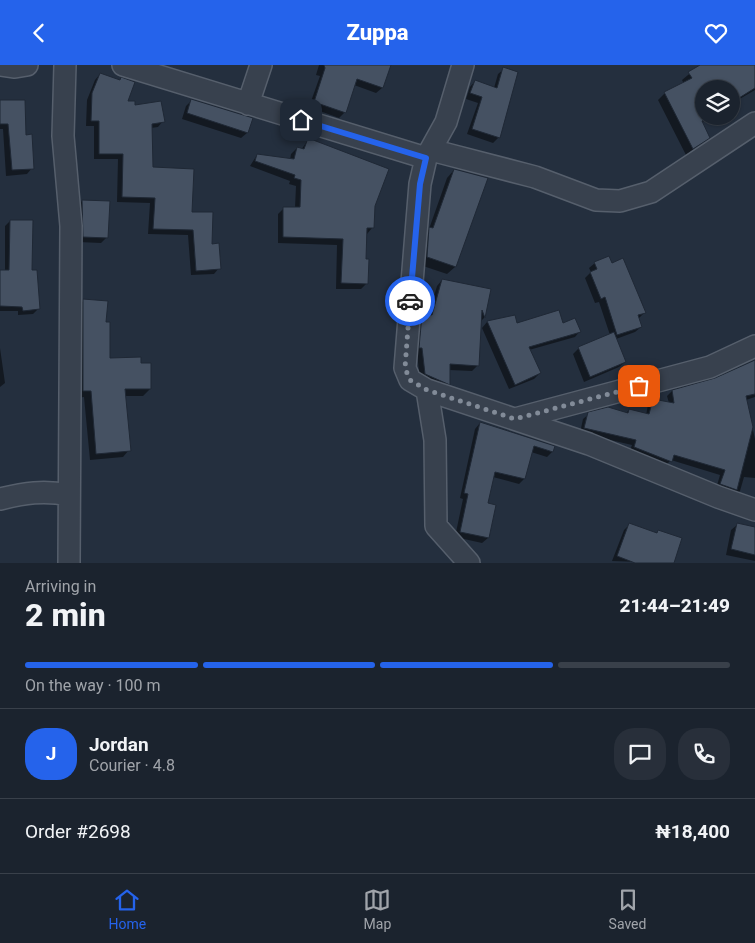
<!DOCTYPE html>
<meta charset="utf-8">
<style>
:root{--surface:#1b232e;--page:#282f3a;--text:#f1f3f6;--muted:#a0a4aa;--line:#39404a;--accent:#2563eb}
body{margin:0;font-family:Roboto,sans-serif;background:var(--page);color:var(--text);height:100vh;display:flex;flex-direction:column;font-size:19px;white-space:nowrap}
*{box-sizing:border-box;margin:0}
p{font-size:16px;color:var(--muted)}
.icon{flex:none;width:28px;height:28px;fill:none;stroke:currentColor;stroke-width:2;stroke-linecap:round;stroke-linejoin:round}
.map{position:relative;height:498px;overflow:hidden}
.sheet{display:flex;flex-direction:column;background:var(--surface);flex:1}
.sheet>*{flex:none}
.buttons{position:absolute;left:695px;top:15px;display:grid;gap:10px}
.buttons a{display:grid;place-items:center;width:45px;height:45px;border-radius:50%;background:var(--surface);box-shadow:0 1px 4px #0004,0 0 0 1px var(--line);font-size:25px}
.pin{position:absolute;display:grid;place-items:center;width:42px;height:42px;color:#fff;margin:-21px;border-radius:10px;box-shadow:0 2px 8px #0006}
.courier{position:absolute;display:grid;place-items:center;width:50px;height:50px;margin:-25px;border:4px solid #2563eb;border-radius:50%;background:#fff;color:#222;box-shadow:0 1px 6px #0007}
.head em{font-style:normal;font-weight:800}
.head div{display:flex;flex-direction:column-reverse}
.head{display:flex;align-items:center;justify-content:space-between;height:85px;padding:0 25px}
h1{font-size:32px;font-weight:800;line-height:38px}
.bar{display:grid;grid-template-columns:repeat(4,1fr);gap:8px 5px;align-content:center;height:60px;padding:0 25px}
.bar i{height:6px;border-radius:4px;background:var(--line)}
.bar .active{background:var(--accent)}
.bar p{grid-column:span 4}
.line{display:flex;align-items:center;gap:12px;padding:0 25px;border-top:1px solid var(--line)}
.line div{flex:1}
.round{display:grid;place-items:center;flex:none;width:52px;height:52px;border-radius:20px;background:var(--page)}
header{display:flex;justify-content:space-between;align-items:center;height:65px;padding:0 25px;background:var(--accent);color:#fff;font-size:22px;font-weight:800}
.dock{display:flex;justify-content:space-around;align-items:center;height:70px;border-top:1px solid var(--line);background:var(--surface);font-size:14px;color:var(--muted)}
.dock a{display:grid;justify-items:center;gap:2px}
.dock .active{color:var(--accent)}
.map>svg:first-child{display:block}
.shadow{fill:#0007}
.building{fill:#455162;stroke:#1f2835}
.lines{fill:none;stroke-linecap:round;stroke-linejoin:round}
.street-casing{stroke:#565f6c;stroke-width:24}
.street{stroke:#38414e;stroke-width:21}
.done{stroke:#828b98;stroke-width:5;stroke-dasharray:0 9}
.route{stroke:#2563eb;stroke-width:6}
</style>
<header><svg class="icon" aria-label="back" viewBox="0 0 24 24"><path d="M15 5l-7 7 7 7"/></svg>Zuppa<svg class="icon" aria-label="heart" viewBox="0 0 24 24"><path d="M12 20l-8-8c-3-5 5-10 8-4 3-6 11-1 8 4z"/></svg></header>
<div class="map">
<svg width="755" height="498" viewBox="0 0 755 498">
<rect width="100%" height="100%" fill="#242f3e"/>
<path class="shadow" d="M319,0H390L382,23L376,28L354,20L345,47L339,53L309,42L320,11L316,10Z
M700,0H755V25L731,39V24H704V51H712L701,58L709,72L686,90L658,35L665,28L684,19L682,15Z
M504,4L499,72L493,78L467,69L478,38L466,34L470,22L475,16L494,23L498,9Z
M100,9L126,37L163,56L158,62L151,63V104L191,148L211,180L219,203L214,209L191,210L188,170L148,169L150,138L117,137L118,94H94V61H86L87,35L95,15Z
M192,35L247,68L241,73L182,54L186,41Z
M0,37L24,71L32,103L27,109L6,111L3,64H0Z
M308,75L374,141L372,163L367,169L364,195L367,218L361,224H336L337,180L278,178V149L284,143H295L296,121L289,119L290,116L250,101L257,90L290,95L291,89L297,83L301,85Z
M454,105L455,202L447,209L420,200L422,171L429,164L447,113Z
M82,136L107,172L101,178L78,177L76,142Z
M10,156L38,244L33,249L18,250V246H0V206H5V161Z
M595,198L611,199L638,235H641L645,247L638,254L641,262L635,267L616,274L625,297L619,302L584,317L573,289L578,284L610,270L599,237L595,238L585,213L591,207L589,203Z
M442,215L490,225L484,253L480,257L478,300L472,306L449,305V319L444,324L420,315L417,288H414L417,256L422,250L428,251L437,221Z
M84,235L104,258L108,294L140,299L150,324L143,331H124L129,385L123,392L90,395L84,332L76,333L77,242Z
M514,251L516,260L580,266L575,272L529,285L540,308L534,314L509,324L482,263L487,257Z
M0,283L5,318L0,322Z
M755,297V332L746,335L755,374V413L744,412L740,426L735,431L716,424L720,410L671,395L665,401L629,388L632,380L580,368L583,354L589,349L626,348L629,345L646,350L648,340L653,335L669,338L667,331L672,326L714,315Z
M480,358L552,387L547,392L531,387L524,414L519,419L493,412L486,439L488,473L482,478L455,472L463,434L460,433L475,364Z
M630,459L655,469L658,466L673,498L612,496L624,465Z
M737,460L755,463V496L726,490L731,465Z"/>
<path class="building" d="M324,0H391L383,23L357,14L346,48L314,37L325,3Z
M700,0H755V23L731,38V24H704V51H709L702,56L710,73L693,84L664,27L692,13L688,7Z
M503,2L518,7L500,73L472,64L482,32L470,28L475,15L497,23Z
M100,8L120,15L121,12L135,17L128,36H135V40L161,36L165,57L152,59L153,102L194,104L192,147H213L212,179L219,178L221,204L196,206L193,165L153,164L155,133L122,132L123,89H99V56H91L92,28Z
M191,34L253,53L248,68L187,48Z
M0,35H25L26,70L32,69L34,104L12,105L8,59H0Z
M308,73L389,104L375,141L374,163H367L366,194H369L368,219L341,218L343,174L283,172V142H300L301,115L294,113L295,110L255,96L257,89L294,94L297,82L304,84Z
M454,104L488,113L456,202L427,192L429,162L433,163Z
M82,135L110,136L108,173L83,172Z
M10,155H33L32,205H37L40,244L23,246L22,242L0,241V205H9Z
M609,191L612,198L623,193L646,248L638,250L642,262L617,270L605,232L601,234L590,207L597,204L594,197Z
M442,214L491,224L485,253L482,245L479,301L450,299V320L425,309L422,283H419L422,249L432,250Z
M83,234L108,236L106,257H110V293L141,292V298H151V324H125L131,386L96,389L91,326H83Z
M559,245L563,258L575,253L581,267L529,282L541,308L515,320L487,256L515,250L517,258Z
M614,267L626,297L590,312L578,282Z
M755,295V329L746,331L753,362L737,425L720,419L725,405L674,390L672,397L634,382L636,375L584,363L588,347L608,342L628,348L629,344L649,349L653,334L674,338L672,325L715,313Z
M480,357L555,381L553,387L534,381L525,414L495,407L488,438L496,440L489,473L460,467L468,429L464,428Z
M629,458L657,468L658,465L682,473L674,498H635L617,491Z
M737,458L755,462V490L731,484Z"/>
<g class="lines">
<defs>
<path id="street" d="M0,0L15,2L27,0
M65,0L63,71L71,161L69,498
M123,0L426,93
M463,0L446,57L426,93L420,119L405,303L410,315L427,325L589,379L718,432L755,445
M248,39L261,0
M431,85L535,112L596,135L620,136L651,127L755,58
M427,325L435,375L436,461L469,498
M515,354L710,302L755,281
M0,434C24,428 44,425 69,430"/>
</defs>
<use href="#street" class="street-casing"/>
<use href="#street" class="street"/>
</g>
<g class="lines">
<path class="done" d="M410,236L405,303L410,315L427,325L515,354L639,321"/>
<path class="route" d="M301,55L426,93L420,119L410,236"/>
</g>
</svg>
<div class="buttons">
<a><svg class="icon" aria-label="layers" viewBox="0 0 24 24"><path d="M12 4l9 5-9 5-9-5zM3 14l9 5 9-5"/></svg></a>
</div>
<div class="pin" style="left:639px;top:321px;background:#ea580c"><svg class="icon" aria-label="bag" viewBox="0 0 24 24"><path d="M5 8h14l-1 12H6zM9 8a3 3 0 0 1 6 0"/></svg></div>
<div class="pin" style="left:301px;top:55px;background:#1f2937"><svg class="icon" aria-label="home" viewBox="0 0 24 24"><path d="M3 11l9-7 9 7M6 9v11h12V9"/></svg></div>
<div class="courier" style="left:410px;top:236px"><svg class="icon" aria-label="car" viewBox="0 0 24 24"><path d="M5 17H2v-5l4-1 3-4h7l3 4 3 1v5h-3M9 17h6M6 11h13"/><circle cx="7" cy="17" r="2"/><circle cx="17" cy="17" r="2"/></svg></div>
</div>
<section class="sheet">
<div class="head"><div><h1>2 min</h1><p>Arriving in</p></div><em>21:44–21:49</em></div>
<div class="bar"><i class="active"></i><i class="active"></i><i class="active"></i><i></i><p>On the way · 100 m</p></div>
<div class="line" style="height:90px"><b class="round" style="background:var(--accent);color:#fff">J</b><div><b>Jordan</b><p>Courier · 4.8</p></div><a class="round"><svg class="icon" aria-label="chat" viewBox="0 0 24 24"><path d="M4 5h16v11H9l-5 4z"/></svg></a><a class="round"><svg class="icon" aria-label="phone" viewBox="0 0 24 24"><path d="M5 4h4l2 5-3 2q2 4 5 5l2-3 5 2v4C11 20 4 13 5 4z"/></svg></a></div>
<div class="line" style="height:65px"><div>Order #2698</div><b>₦18,400</b></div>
</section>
<nav class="dock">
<a class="active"><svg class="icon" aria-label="home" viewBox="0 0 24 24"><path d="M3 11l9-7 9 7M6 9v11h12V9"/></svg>Home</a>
<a><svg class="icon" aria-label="map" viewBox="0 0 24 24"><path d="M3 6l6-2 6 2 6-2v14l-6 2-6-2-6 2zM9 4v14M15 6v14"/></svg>Map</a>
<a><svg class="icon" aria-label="saved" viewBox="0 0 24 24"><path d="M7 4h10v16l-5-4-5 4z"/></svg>Saved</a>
</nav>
